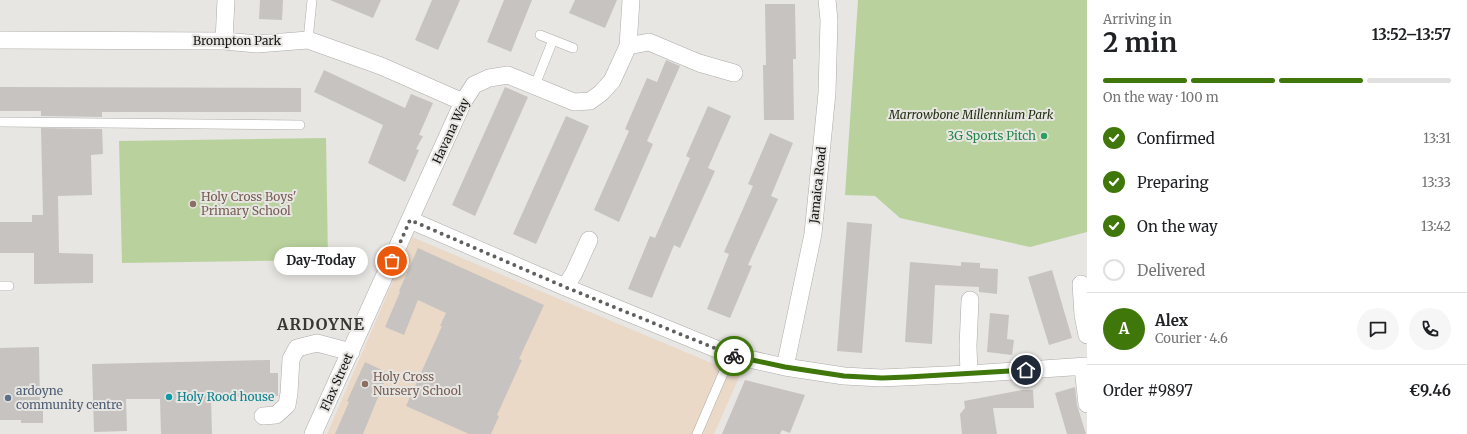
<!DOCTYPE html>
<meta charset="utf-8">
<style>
:root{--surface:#fff;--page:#f6f6f6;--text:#202124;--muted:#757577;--line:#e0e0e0;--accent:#3f770b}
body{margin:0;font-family:Merriweather,serif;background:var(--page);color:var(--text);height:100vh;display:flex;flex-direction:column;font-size:15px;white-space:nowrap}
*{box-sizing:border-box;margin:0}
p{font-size:13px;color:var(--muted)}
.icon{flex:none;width:22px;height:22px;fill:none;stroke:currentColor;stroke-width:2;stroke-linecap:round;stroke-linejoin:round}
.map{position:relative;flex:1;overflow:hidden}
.side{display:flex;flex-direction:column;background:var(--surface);width:380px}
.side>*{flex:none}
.pin{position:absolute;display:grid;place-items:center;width:34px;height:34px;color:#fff;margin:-17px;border:2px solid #fff;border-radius:50%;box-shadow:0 1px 4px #0007}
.courier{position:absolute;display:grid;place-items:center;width:40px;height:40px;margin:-20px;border:3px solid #3f770b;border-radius:50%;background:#fff;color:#222;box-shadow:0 1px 5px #0007}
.bubble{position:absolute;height:28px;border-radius:14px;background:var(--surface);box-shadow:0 2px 10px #0003;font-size:13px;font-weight:700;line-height:28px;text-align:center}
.summary em{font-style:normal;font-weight:700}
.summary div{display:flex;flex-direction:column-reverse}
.summary{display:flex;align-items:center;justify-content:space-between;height:68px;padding:0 16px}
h1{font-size:26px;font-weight:700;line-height:30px}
.bar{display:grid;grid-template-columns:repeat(4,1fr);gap:6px 4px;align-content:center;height:48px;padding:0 16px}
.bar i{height:5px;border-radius:3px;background:var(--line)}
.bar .on{background:var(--accent)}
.bar p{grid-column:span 4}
.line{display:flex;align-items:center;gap:10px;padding:0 16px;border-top:1px solid var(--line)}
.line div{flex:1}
.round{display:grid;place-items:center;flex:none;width:42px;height:42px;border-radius:21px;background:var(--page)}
ol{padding:0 16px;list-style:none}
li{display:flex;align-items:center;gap:12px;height:44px}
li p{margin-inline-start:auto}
li .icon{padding:4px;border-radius:50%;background:var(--accent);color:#fff;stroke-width:4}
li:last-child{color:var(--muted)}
li i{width:22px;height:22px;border:2px solid var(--line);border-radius:50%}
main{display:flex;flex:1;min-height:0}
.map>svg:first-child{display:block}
.commercial{fill:#ebd9c8}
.green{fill:#b9d29d}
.building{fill:#c7c3c1}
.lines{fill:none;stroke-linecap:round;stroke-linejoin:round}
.service-casing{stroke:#acaba8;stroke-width:10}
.minor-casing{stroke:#acaba8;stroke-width:18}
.service{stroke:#fff;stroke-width:9}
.minor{stroke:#fff;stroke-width:17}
.done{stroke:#5f5f5d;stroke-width:4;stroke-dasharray:0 7.2}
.route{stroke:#3f770b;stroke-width:5}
.leisure-dot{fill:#2e9e5b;stroke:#e7e6e3;stroke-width:1.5}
.education-dot{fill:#8d6e63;stroke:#e7e6e3;stroke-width:1.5}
.culture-dot{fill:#0f9aa8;stroke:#e7e6e3;stroke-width:1.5}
.service-dot{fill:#5c6f8a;stroke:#e7e6e3;stroke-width:1.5}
.labels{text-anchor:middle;stroke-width:4;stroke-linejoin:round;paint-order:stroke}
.street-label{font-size:12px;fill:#161615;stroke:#e7e6e3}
.park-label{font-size:12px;font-style:italic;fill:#222f10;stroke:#e7e6e3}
.leisure-label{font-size:12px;fill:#27864d;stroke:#e7e6e3;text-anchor:end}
.education-label{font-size:12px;fill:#785e54;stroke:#e7e6e3;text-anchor:start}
.service-label{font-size:12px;fill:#4e5e75;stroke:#e7e6e3;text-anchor:start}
.culture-label{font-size:12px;fill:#0d838f;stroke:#e7e6e3;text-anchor:start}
.district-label{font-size:16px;font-weight:bold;letter-spacing:1px;fill:#383835;stroke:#e7e6e3}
</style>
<main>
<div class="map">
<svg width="1087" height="434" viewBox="0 0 1087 434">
<rect width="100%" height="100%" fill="#e7e6e3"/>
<path class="commercial" d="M412,237L740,375L714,434H327Z"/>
<path class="green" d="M858,0H1087V232L1030,247L900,218L875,196L845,195Z
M326,138L328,260L122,263L119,141Z"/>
<path class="building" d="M260,0H283L282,20L259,19Z
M330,0H381L373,18Z
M432,0H460L438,50L415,40Z
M504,0H532L511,52L487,42Z
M575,0H617L605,28L569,13Z
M765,4H795L796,59H793L794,120H764L763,65H766Z
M666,60L680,66L647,141L653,144L619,222L594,210L629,131L625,129L647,78L657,82Z
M324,70L405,108L411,94L433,103L419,135L423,136L416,149L419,150L405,182L368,163L383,125L314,92Z
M0,87L301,88V112H102V117L41,116V111H0Z
M505,87L528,97L475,216L452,205Z
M708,106L731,116L708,168L715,171L680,248L674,245L652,298L628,289L650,236L655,238L690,158L686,156Z
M566,116L589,126L536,244L513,234Z
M41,128L102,129L103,154L91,155L92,195L58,196L59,253L93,254V283L34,284V253H0V222H32V215H43Z
M770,133L793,143L771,196L778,199L748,265L752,266L730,318L707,309L729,254L724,252L753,186L748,184Z
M847,222L872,224L862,353L837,351Z
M418,248L544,305L519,359L522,360L497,415L499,416L491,434H469L406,406L442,326H440L446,313L418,300L404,335L385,327L400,292L399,291Z
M910,262L961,266V262L980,263V268L998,269L997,294L979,292V287L935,285L932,344L905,342Z
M1052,270L1072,338L1049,345L1028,277Z
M990,313L1009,315L1007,339L1014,340L1012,355L987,352Z
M39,347L40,406H43V423H21V420H0V348Z
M270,360V373H278V396L211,397L212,434H161L160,399H126L127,431L94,432L92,364Z
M365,362L388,373L363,434H335L349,402L347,401Z
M745,380L805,395L790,433L782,430L780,434H722Z
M1075,387L1077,405L1086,434H1067L1055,393Z
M1022,390H1033L1034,408H993L997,434H962L960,414L965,408L964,401Z"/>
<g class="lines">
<defs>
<path id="service" d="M540,35L573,48
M308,40L312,0
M535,85L553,40
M0,122L300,125
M0,286H9
M697,434L731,355"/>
<path id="minor" d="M0,40L224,41L257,44L308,40L381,66L463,102
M224,41L226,0
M628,46L649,42L699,63L734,73
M410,220L565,287L731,355L785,367L844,376L881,378L969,374L1087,366
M1081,284L1083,315L1087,335
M565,287L574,273L589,240
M785,367L813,234L827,93L829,20L827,0
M1083,367L1087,404
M969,374L968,346L970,300
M263,416L276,415L287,405L289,393L291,359L297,348L317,343L351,352
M313,434L463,102L474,85L489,78L508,75L574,102L590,101L601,93L612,81L628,46L631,0"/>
</defs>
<use href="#service" class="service-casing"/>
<use href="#minor" class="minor-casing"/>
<use href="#service" class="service"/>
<use href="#minor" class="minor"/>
</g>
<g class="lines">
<path class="done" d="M392,261L410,220L565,287L734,356"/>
<path class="route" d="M734,356L785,367L844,376L882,378L908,377L1026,370"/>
</g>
<circle class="leisure-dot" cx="1044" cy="136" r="4"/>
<g class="education-dot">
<circle cx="193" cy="204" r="4"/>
<circle cx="365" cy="384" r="4"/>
</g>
<circle class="culture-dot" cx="169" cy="397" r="4"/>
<circle class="service-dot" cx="8" cy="398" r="4"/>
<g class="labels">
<g class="street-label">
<text x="237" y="45">Brompton Park</text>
<text transform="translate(451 131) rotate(-65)" y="4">Havana Way</text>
<text transform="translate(818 185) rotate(-84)" y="4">Jamaica Road</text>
<text transform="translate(337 382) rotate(-66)" y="4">Flax Street</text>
</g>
<g class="park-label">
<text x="971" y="119">Marrowbone Millennium Park</text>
</g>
<g class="leisure-label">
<text x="1036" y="140">3G Sports Pitch</text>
</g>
<g class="education-label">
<text x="201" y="201">Holy Cross Boys'<tspan x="201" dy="14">Primary School</tspan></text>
<text x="373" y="381">Holy Cross<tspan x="373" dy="14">Nursery School</tspan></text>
</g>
<g class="service-label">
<text x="16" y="395">ardoyne<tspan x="16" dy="14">community centre</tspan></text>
</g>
<g class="culture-label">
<text x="177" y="401">Holy Rood house</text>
</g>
<g class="district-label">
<text x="321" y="330">ARDOYNE</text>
</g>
</g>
</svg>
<div class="pin" style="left:392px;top:261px;background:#ea580c"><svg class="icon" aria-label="bag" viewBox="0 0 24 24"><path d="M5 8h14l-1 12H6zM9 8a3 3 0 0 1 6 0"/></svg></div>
<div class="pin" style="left:1026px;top:370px;background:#1f2937"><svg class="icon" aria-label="home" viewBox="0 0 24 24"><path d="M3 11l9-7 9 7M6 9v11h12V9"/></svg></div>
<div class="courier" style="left:734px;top:356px"><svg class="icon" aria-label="bike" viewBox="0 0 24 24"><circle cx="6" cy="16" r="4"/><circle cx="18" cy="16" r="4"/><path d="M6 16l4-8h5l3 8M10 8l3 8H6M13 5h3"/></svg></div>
<div class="bubble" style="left:274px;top:247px;width:94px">Day-Today</div>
</div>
<section class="side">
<div class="summary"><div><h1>2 min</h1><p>Arriving in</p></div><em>13:52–13:57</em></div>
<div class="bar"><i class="on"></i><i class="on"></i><i class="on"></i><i></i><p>On the way · 100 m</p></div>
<ol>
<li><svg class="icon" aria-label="check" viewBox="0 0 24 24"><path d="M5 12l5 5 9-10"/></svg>Confirmed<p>13:31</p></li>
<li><svg class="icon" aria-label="check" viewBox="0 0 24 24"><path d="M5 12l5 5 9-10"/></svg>Preparing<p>13:33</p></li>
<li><svg class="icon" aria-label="check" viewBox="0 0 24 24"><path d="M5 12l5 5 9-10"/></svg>On the way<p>13:42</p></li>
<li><i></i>Delivered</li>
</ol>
<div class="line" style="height:72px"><b class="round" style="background:var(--accent);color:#fff">A</b><div><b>Alex</b><p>Courier · 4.6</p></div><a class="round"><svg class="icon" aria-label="chat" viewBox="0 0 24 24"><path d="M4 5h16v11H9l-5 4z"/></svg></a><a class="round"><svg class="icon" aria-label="phone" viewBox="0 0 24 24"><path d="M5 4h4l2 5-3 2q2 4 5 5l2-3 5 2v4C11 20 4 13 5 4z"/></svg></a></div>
<div class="line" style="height:52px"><div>Order #9897</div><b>€9.46</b></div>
</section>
</main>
